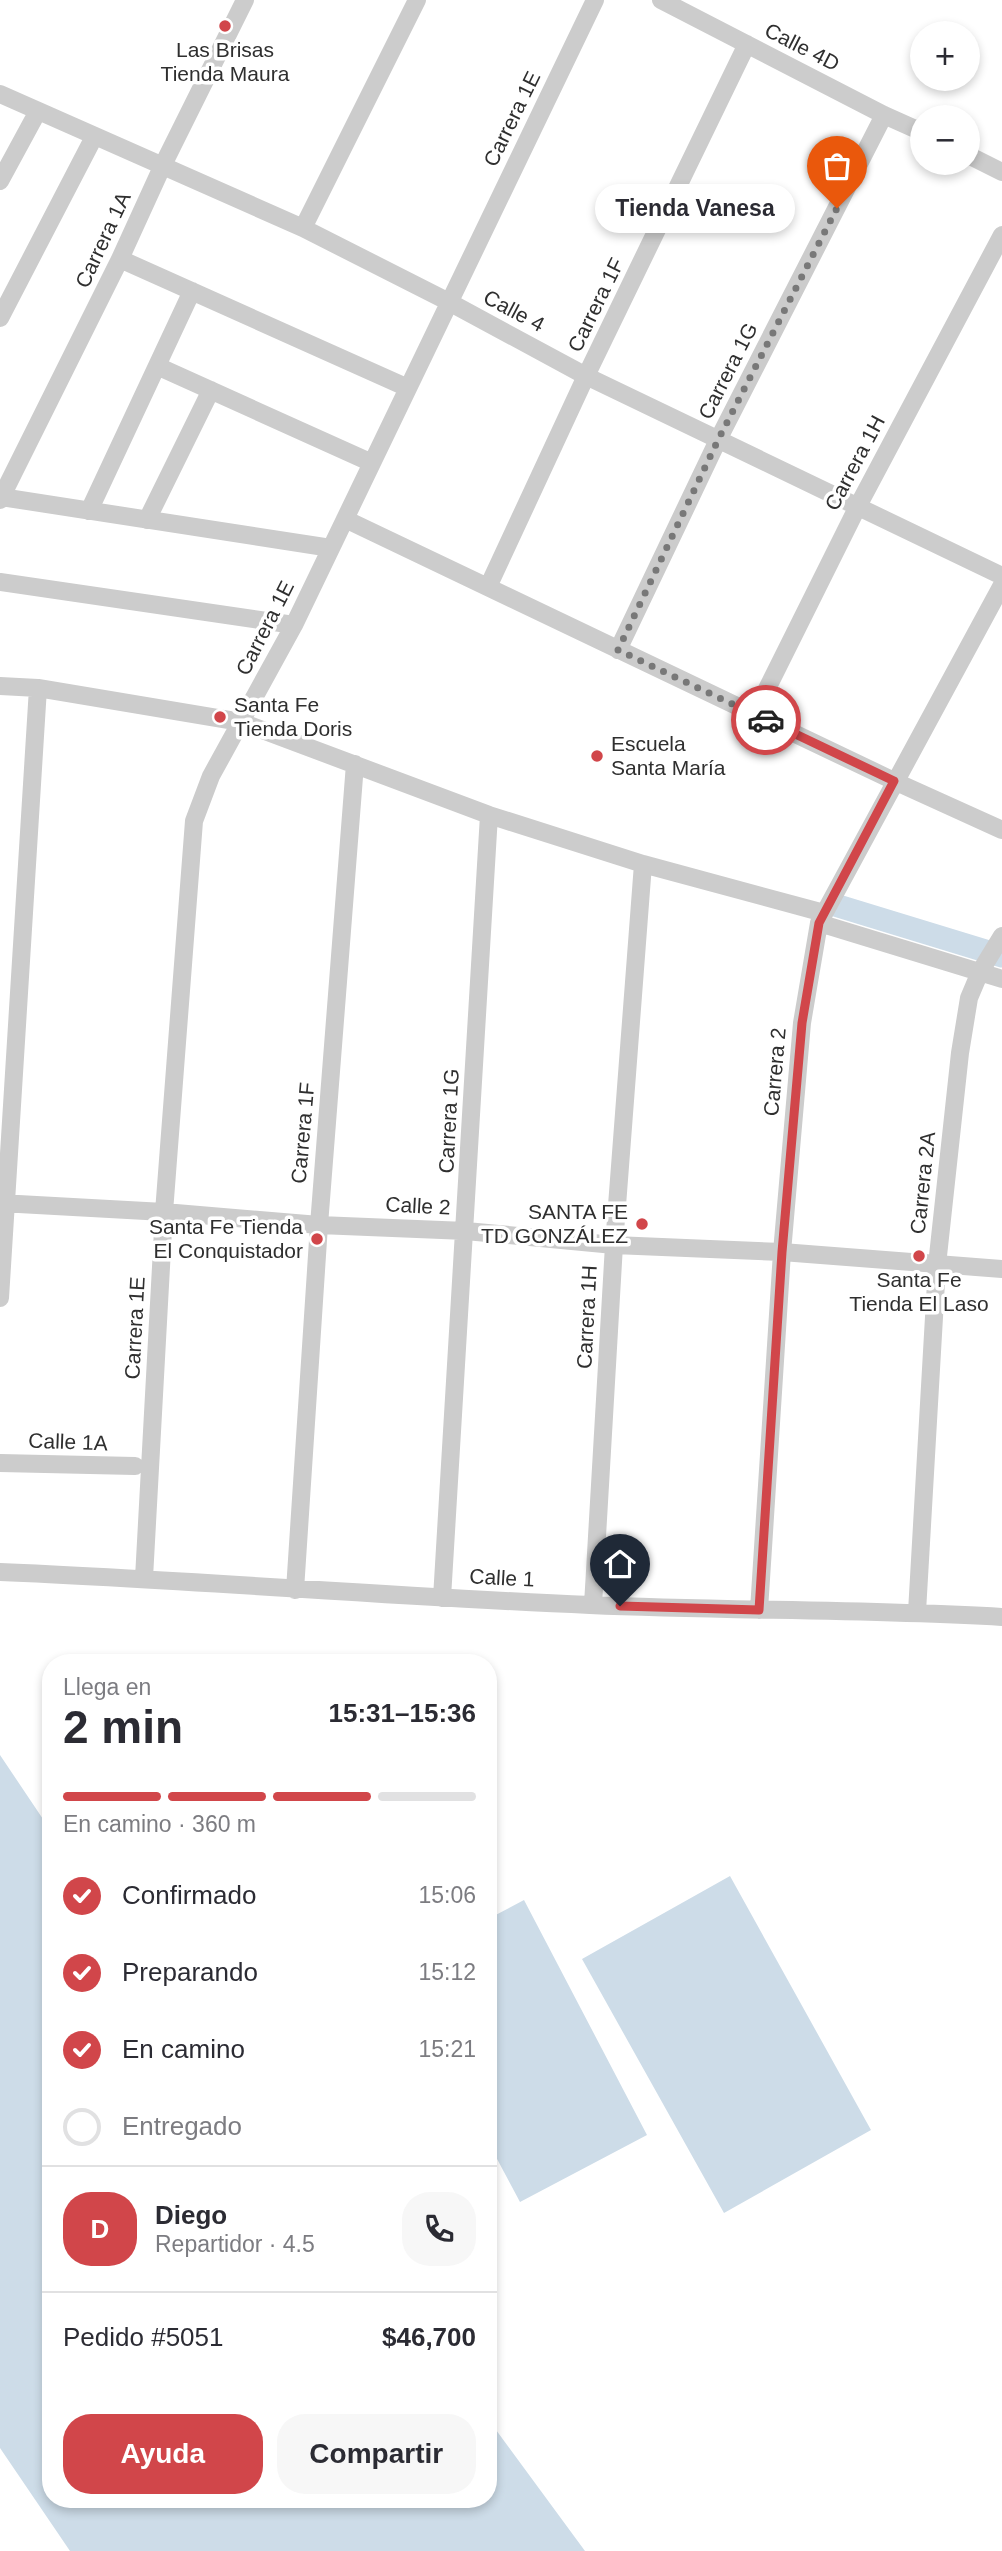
<!DOCTYPE html>
<html lang="es">
<meta charset="utf-8">
<style>
:root{--surface:#fff;--page:#f7f7f7;--text:#2b2b33;--muted:#7c7c81;--line:#e1e1e2;--accent:#d1464a}
body{margin:0;font-family:Arial,sans-serif;background:var(--page);color:var(--text);height:100vh;display:flex;flex-direction:column;font-size:26px;white-space:nowrap}
*{box-sizing:border-box;margin:0}
p{font-size:23px;color:var(--muted)}
.icon{flex:none;width:38px;height:38px;fill:none;stroke:currentColor;stroke-width:2;stroke-linecap:round;stroke-linejoin:round}
.map{position:relative;flex:1;overflow:hidden}
.drawer{position:absolute;left:42px;top:1654px;width:455px;height:854px;display:flex;flex-direction:column;background:var(--surface);border-radius:28px;box-shadow:0 4px 10px #0003}
.drawer>*{flex:none}
.buttons{position:absolute;left:910px;top:21px;display:grid;gap:14px}
.buttons a{display:grid;place-items:center;width:70px;height:70px;border-radius:50%;background:var(--surface);box-shadow:0 4px 10px #0003;font-size:35px}
.pin{position:absolute;display:grid;place-items:center;width:60px;height:60px;color:#fff;margin:-72px -30px;border-radius:50% 50% 50% 0;rotate:-45deg;box-shadow:0 0 7px #0007}
.pin .icon{rotate:45deg}
.courier{position:absolute;display:grid;place-items:center;width:70px;height:70px;margin:-35px;border:5px solid #d1464a;border-radius:50%;background:#fff;color:#222;box-shadow:0 2px 9px #0007}
.bubble{position:absolute;height:49px;border-radius:24px;background:var(--surface);box-shadow:0 4px 10px #0003;font-size:23px;font-weight:600;line-height:49px;text-align:center}
.overview em{font-style:normal;font-weight:600}
.overview div{display:flex;flex-direction:column-reverse}
.overview{display:flex;align-items:center;justify-content:space-between;height:119px;padding:0 21px}
h1{font-size:46px;font-weight:600;line-height:52px}
.bar{display:grid;grid-template-columns:repeat(4,1fr);gap:10px 7px;align-content:center;height:84px;padding:0 21px}
.bar i{height:9px;border-radius:5px;background:var(--line)}
.bar .on{background:var(--accent)}
.bar p{grid-column:span 4}
.line{display:flex;align-items:center;gap:18px;padding:0 21px;border-top:2px solid var(--line)}
.line div{flex:1}
.round{display:grid;place-items:center;flex:none;width:74px;height:74px;border-radius:28px;background:var(--page)}
ol{padding:0 21px;list-style:none}
li{display:flex;align-items:center;gap:21px;height:77px}
li p{margin-inline-start:auto}
li .icon{padding:7px;border-radius:50%;background:var(--accent);color:#fff;stroke-width:4}
li:last-child{color:var(--muted)}
li i{width:38px;height:38px;border:4px solid var(--line);border-radius:50%}
.primary-button{display:flex;gap:14px;margin-top:auto;padding:14px 21px}
.primary-button a{flex:1;height:80px;border-radius:28px;background:var(--accent);color:#fff;font-size:28px;font-weight:600;line-height:80px;text-align:center}
.primary-button a+a{background:var(--page);color:var(--text)}
.map>svg:first-child{display:block}
.water{fill:#cddce8}
.lines{fill:none;stroke-linecap:round;stroke-linejoin:round}
.canal{stroke:#cddce8;stroke-width:23}
.street{stroke:#ccc;stroke-width:18}
.done{stroke:#787878;stroke-width:7;stroke-dasharray:0 12.6}
.route{stroke:#d1464a;stroke-width:9}
.poi-dot{fill:#d1464a;stroke:#fff;stroke-width:2.5}
.labels{text-anchor:middle;stroke-width:7;stroke-linejoin:round;paint-order:stroke}
.street-label{font-size:21px;fill:#2f2f2f;stroke:#fff}
.poi-label{font-size:21px;fill:#2f2f2f;stroke:#fff}
</style>
<div class="map">
<svg width="1002" height="2551" viewBox="0 0 1002 2551">
<rect width="100%" height="100%" fill="#fff"/>
<path class="water" d="M0,1755L51,1831V2499H488V2419L585,2551H70L0,2448Z
M730,1876L871,2130L724,2213L582,1959Z
M524,1900L647,2135L520,2202L488,2142V1919Z"/>
<g class="lines">
<path class="canal" d="M835,905L1002,956"/>
<path class="street" d="M661,0L884,115L922,132
M0,94L303,228L449,302L586,376L1002,576
M968,155L1002,172
M0,181L38,111
M303,228L417,0
M120,259L408,388
M0,318L94,137
M157,366L372,463
M1,497L331,548
M0,500L120,259L162,167L245,0
M89,511L192,291
M345,519L894,781L1002,830
M147,520L211,390
M0,582L294,625
M488,587L586,376L747,44
M618,650L718,440L884,115
M0,686L38,688L241,722L489,815L643,864L824,913
M754,715L858,506L1002,235
M819,923L1002,979
M0,1203L164,1212L319,1225L466,1231L614,1245L782,1252L1002,1269
M0,1298L38,688
M0,1463L135,1466
M0,1572C197,1580 393,1597 590,1605C728,1611 865,1609 1002,1617
M144,1578L164,1212L194,821L211,776L294,625L595,0
M295,1590L319,1225L355,764
M442,1598L489,815
M593,1605L614,1245L643,864
M759,1610L782,1252L802,1023L819,923L1002,585
M917,1612L937,1265L960,1053L969,998L980,972L1002,936"/>
</g>
<g class="lines">
<path class="done" d="M766,720L618,650L718,440L837,208"/>
<path class="route" d="M620,1606L759,1610L782,1252L802,1023L819,923L894,781L766,720"/>
</g>
<g class="poi-dot">
<circle cx="225" cy="26" r="7"/>
<circle cx="220" cy="717" r="7"/>
<circle cx="597" cy="756" r="7"/>
<circle cx="642" cy="1224" r="7"/>
<circle cx="317" cy="1239" r="7"/>
<circle cx="919" cy="1256" r="7"/>
</g>
<g class="labels">
<g class="street-label">
<text transform="translate(802 47) rotate(27)" y="7">Calle 4D</text>
<text transform="translate(512 119) rotate(-64)" y="7">Carrera 1E</text>
<text transform="translate(103 240) rotate(-65)" y="7">Carrera 1A</text>
<text transform="translate(596 305) rotate(-64)" y="7">Carrera 1F</text>
<text transform="translate(514 311) rotate(28)" y="7">Calle 4</text>
<text transform="translate(728 371) rotate(-63)" y="7">Carrera 1G</text>
<text transform="translate(855 463) rotate(-62)" y="7">Carrera 1H</text>
<text transform="translate(265 628) rotate(-63)" y="7">Carrera 1E</text>
<text transform="translate(775 1072) rotate(-85)" y="7">Carrera 2</text>
<text transform="translate(449 1121) rotate(-87)" y="7">Carrera 1G</text>
<text transform="translate(303 1133) rotate(-85)" y="7">Carrera 1F</text>
<text transform="translate(923 1183) rotate(-84)" y="7">Carrera 2A</text>
<text transform="translate(418 1206) rotate(3)" y="7">Calle 2</text>
<text transform="translate(587 1317) rotate(-87)" y="7">Carrera 1H</text>
<text transform="translate(135 1328) rotate(-87)" y="7">Carrera 1E</text>
<text transform="translate(68 1442) rotate(2)" y="7">Calle 1A</text>
<text transform="translate(502 1578) rotate(3)" y="7">Calle 1</text>
</g>
<g class="poi-label">
<text x="225" y="57">Las Brisas<tspan x="225" dy="24">Tienda Maura</tspan></text>
<text x="234" y="712" text-anchor="start">Santa Fe<tspan x="234" dy="24">Tienda Doris</tspan></text>
<text x="611" y="751" text-anchor="start">Escuela<tspan x="611" dy="24">Santa María</tspan></text>
<text x="628" y="1219" text-anchor="end">SANTA FE<tspan x="628" dy="24">TD GONZÁLEZ</tspan></text>
<text x="303" y="1234" text-anchor="end">Santa Fe Tienda<tspan x="303" dy="24">El Conquistador</tspan></text>
<text x="919" y="1287">Santa Fe<tspan x="919" dy="24">Tienda El Laso</tspan></text>
</g>
</g>
</svg>
<div class="buttons">
<a>+</a>
<a>−</a>
</div>
<div class="pin" style="left:837px;top:208px;background:#ea580c"><svg class="icon" aria-label="bag" viewBox="0 0 24 24"><path d="M5 8h14l-1 12H6zM9 8a3 3 0 0 1 6 0"/></svg></div>
<div class="pin" style="left:620px;top:1606px;background:#1f2937"><svg class="icon" aria-label="home" viewBox="0 0 24 24"><path d="M3 11l9-7 9 7M6 9v11h12V9"/></svg></div>
<div class="courier" style="left:766px;top:720px"><svg class="icon" aria-label="car" viewBox="0 0 24 24"><path d="M5 17H2v-5l4-1 3-4h7l3 4 3 1v5h-3M9 17h6M6 11h13"/><circle cx="7" cy="17" r="2"/><circle cx="17" cy="17" r="2"/></svg></div>
<div class="bubble" style="left:595px;top:184px;width:200px">Tienda Vanesa</div>
<section class="drawer">
<div class="overview"><div><h1>2 min</h1><p>Llega en</p></div><em>15:31–15:36</em></div>
<div class="bar"><i class="on"></i><i class="on"></i><i class="on"></i><i></i><p>En camino · 360 m</p></div>
<ol>
<li><svg class="icon" aria-label="check" viewBox="0 0 24 24"><path d="M5 12l5 5 9-10"/></svg>Confirmado<p>15:06</p></li>
<li><svg class="icon" aria-label="check" viewBox="0 0 24 24"><path d="M5 12l5 5 9-10"/></svg>Preparando<p>15:12</p></li>
<li><svg class="icon" aria-label="check" viewBox="0 0 24 24"><path d="M5 12l5 5 9-10"/></svg>En camino<p>15:21</p></li>
<li><i></i>Entregado</li>
</ol>
<div class="line" style="height:126px"><b class="round" style="background:var(--accent);color:#fff">D</b><div><b>Diego</b><p>Repartidor · 4.5</p></div><a class="round"><svg class="icon" aria-label="phone" viewBox="0 0 24 24"><path d="M5 4h4l2 5-3 2q2 4 5 5l2-3 5 2v4C11 20 4 13 5 4z"/></svg></a></div>
<div class="line" style="height:91px"><div>Pedido #5051</div><b>$46,700</b></div>
<div class="primary-button"><a>Ayuda</a><a>Compartir</a></div>
</section>
</div>
